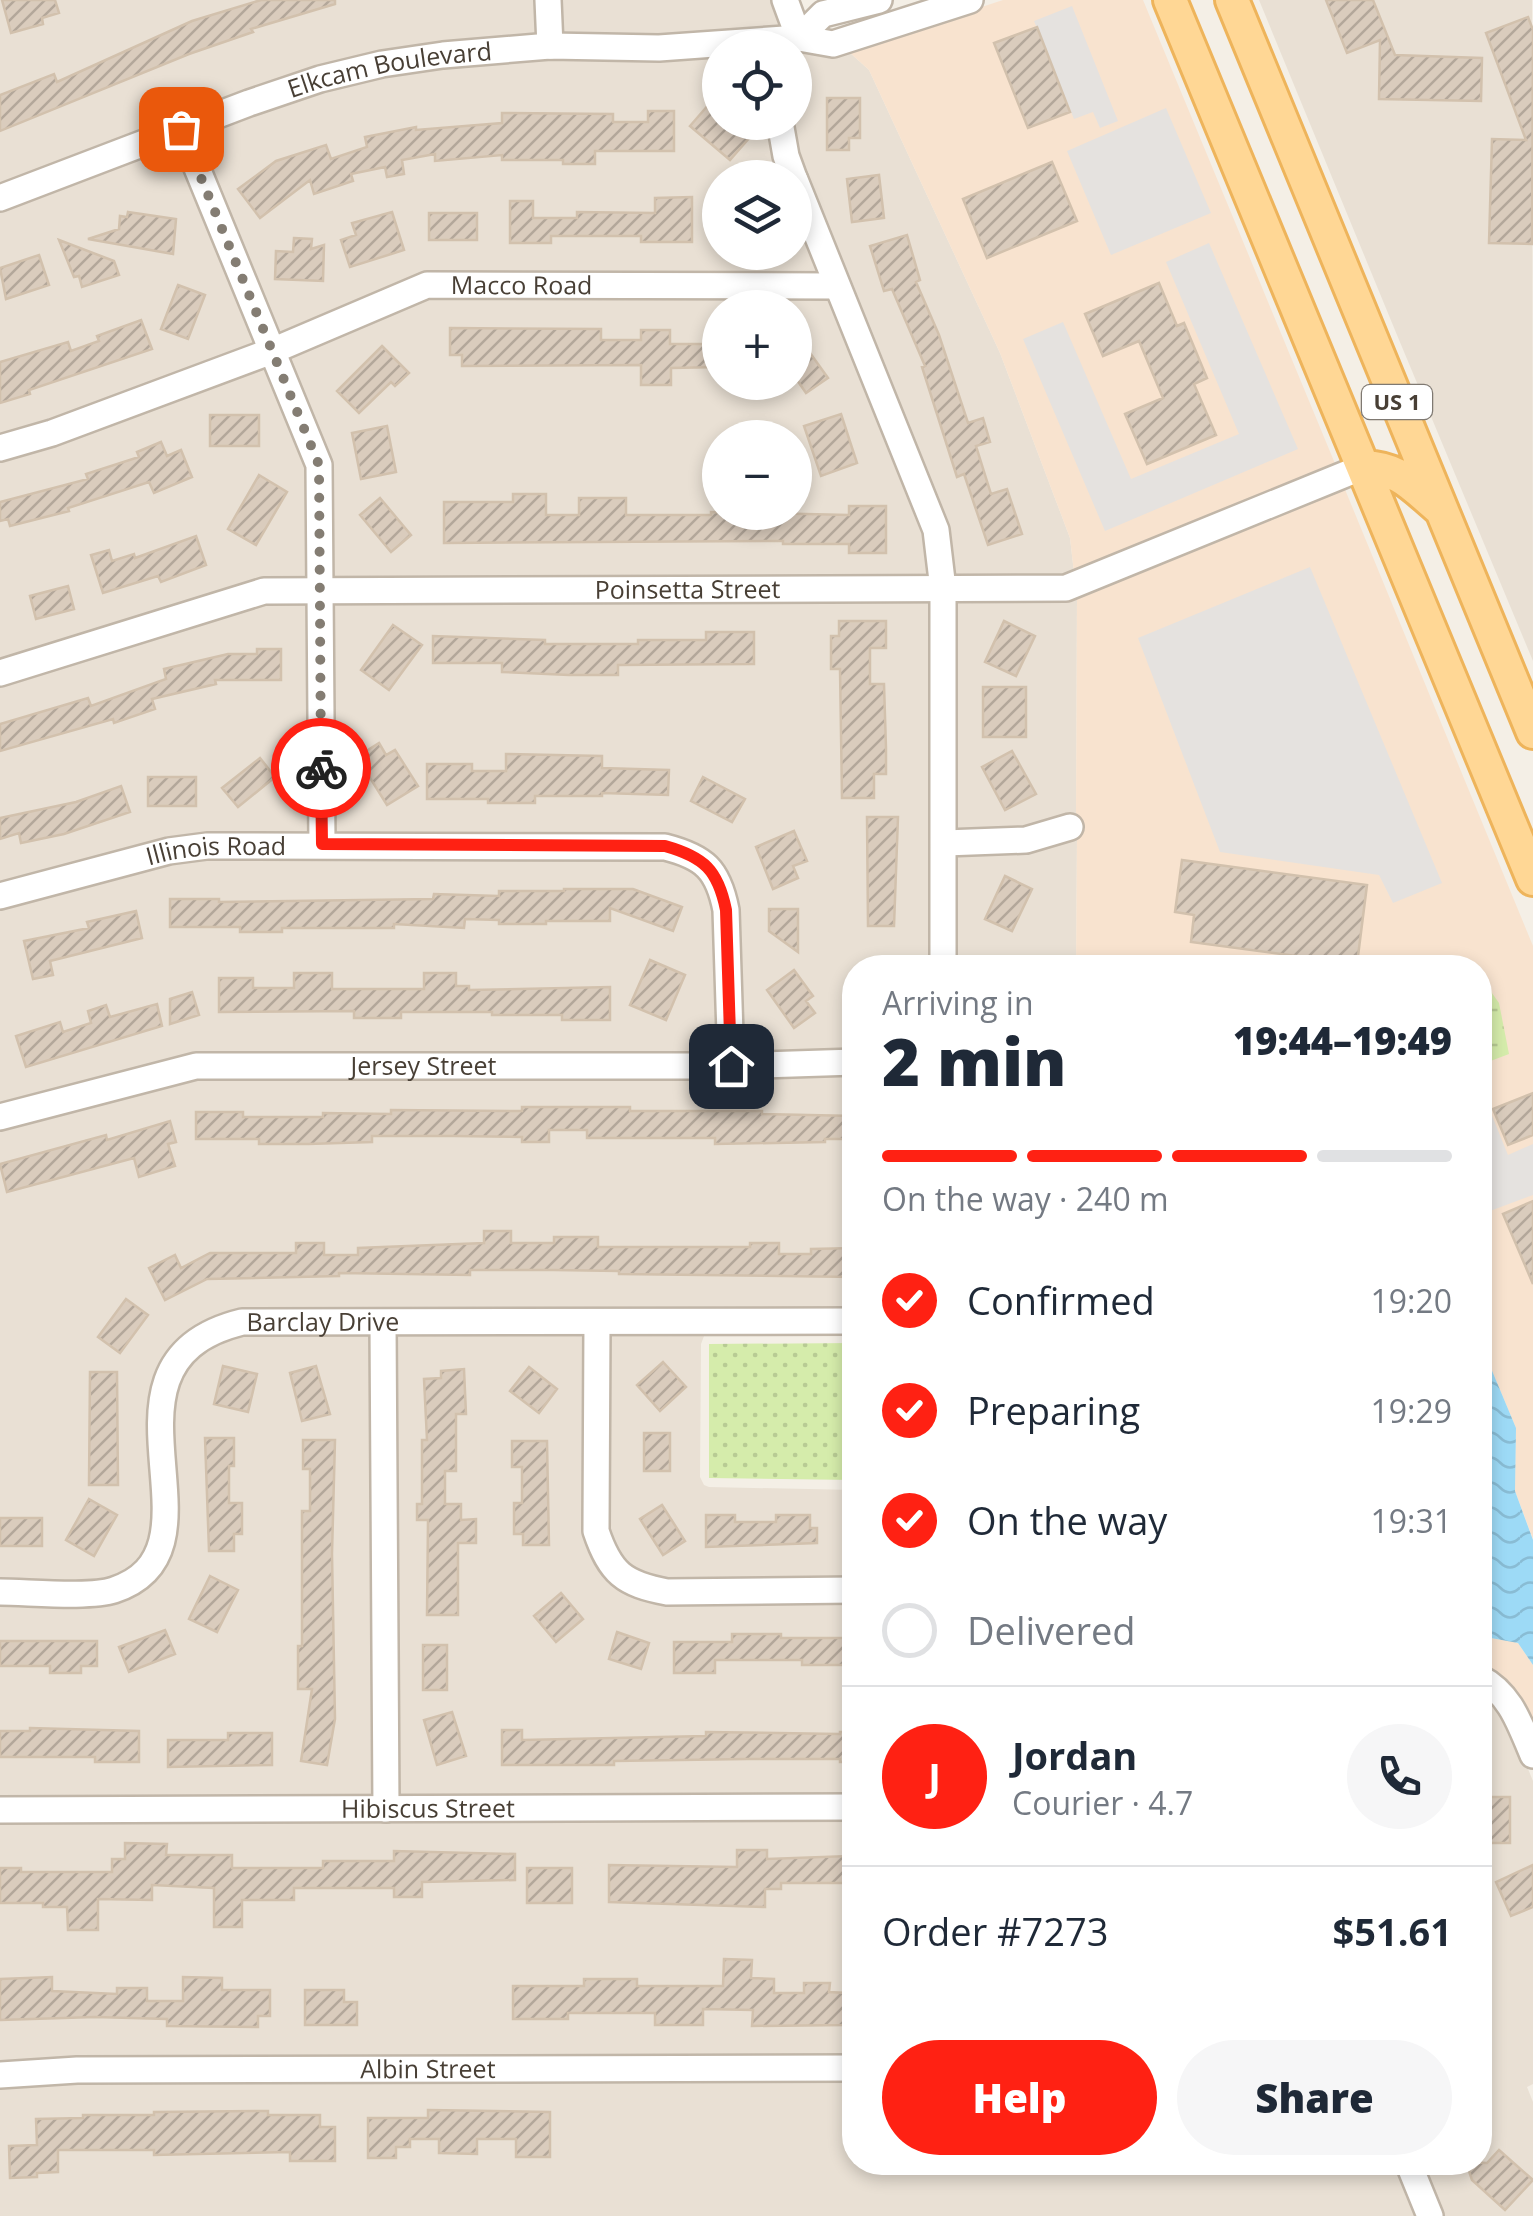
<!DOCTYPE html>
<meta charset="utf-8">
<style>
:root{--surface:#fff;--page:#f6f6f7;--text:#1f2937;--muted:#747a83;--line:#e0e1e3;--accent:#ff2113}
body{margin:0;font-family:"Open Sans",sans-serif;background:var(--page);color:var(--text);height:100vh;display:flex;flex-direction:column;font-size:38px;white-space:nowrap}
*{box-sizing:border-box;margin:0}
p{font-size:32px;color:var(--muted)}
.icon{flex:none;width:55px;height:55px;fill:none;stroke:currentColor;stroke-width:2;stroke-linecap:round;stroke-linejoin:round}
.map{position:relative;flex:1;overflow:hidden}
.drawer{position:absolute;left:842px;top:955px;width:650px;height:1220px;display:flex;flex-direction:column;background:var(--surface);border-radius:40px;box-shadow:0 5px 15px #0003}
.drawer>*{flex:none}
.controls{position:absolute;left:702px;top:30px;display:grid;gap:20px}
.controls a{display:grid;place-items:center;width:110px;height:110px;border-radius:50%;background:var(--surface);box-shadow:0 5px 15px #0003;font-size:50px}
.pin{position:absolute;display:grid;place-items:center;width:85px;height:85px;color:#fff;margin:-42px;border-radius:20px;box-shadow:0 5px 15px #0006}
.courier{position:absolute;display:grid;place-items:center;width:100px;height:100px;margin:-50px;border:8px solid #ff2113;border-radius:50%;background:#fff;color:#222;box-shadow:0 2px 12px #0007}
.summary em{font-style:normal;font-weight:800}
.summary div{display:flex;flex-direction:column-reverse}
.summary{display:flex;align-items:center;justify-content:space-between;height:170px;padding:0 40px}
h1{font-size:65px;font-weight:800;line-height:75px}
.bar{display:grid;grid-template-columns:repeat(4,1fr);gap:15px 10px;align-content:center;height:120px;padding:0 40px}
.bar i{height:12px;border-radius:8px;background:var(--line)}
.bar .current{background:var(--accent)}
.bar p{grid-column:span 4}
.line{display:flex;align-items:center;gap:25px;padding:0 40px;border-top:2px solid var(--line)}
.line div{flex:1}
.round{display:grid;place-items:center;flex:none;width:105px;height:105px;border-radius:52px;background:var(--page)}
ol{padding:0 40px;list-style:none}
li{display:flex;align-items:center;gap:30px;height:110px}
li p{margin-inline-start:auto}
li .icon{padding:10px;border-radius:50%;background:var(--accent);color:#fff;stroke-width:4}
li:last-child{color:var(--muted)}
li i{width:55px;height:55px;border:5px solid var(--line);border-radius:50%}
.cta{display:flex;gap:20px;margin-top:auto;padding:20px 40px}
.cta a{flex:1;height:115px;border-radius:60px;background:var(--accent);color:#fff;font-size:40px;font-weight:800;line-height:115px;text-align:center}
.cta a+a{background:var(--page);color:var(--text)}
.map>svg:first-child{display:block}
.residential{fill:#e9e0d4;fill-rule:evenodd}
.commercial{fill:#f8e3cf}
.grass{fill:url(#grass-dots)}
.wetland{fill:url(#wetland-marsh)}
.parking{fill:#e5e2df}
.water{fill:url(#water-waves)}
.building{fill:url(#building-hatch);stroke:#d2c1ad;stroke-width:2.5}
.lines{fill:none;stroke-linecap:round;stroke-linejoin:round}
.minor-casing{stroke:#c1b6a8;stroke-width:30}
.major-casing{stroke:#eeb45b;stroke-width:38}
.minor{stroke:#fff;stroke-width:25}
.major{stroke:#ffd795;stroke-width:32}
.done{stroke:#847d73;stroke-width:10;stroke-dasharray:0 18}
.route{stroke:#ff2113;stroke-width:12}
.labels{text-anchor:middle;stroke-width:10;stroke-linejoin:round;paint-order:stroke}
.shield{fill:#fff;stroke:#7f7972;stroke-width:2.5}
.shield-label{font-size:22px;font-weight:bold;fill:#483f35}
.street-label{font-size:25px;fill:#483f35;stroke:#fff}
</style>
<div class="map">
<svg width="1533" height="2216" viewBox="0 0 1533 2216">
<defs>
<pattern id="grass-dots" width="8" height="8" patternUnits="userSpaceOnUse" patternTransform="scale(2.5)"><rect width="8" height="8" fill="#d5ecab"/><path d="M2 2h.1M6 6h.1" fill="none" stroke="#b8cb94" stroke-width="1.8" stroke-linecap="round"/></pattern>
<pattern id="wetland-marsh" width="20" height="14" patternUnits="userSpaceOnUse" patternTransform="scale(2.5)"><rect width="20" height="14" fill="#d5ecab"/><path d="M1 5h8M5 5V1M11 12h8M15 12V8" fill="none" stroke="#b8cb94"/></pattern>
<pattern id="water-waves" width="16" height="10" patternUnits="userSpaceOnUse" patternTransform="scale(2.5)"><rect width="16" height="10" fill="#9ddaf6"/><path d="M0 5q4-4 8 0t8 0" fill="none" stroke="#89bcd4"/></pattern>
<pattern id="building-hatch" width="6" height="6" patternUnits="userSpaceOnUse" patternTransform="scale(2.5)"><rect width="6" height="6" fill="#daccbd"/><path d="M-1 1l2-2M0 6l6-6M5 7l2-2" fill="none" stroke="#b3a79a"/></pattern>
</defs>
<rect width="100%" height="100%" fill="#f4efe6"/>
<path class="residential" d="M0,0H539L540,36L442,44L0,187Z
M558,0H774L785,28L659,37L559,35Z
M1259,0H1532L1533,661L1397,335Z
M802,50L848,51L869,70L1000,353L1070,538L1074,573L1065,577L951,578L795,153L790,123L795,122V52Z
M720,55V122L771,123L783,177L720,178V252H795V207L822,275L427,274L277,337L194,136L322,90L384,75L444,66L550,57Z
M176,143L259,344L49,423L0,437V210Z
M428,296L831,297L926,533L932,578L330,581L285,357ZM720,308H795V382H720ZM720,438H795V512H720Z
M267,365L309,467L310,581L0,662V460Z
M1077,596L1076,814L1025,829L954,832L953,601Z
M933,600L934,967L855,968V1051L740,1054L736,909L665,836L331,833L330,603Z
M265,602L310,603L312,833L207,835L0,885V684L166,636Z
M1077,836L1076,967L953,968L954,854Z
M208,857L664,858L686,864L703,877L716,911L721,1054L196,1055L0,1106V907L171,862Z
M855,1072V1310L240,1312L212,1319L185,1334L166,1357L153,1383L154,1520L143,1561L108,1581H0V1129L197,1077Z
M855,1332L704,1336L701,1344L700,1477L704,1485L709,1487L855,1490V1579L667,1581L644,1577L624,1566L606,1529L607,1333Z
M243,1333L373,1334L376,1798L0,1799V1603L113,1602L139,1592L157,1577L168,1553L172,1391L196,1353Z
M587,1333L596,1561L614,1585L636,1597L667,1603L855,1601V1796L396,1798L393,1334Z
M1480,1690L1489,1694L1509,1723L1533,1781V2084L1527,2087L1533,2102V2216H1441L1419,2163L1480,2162Z
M855,1819V2057L0,2064V1821Z
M855,2079V2162L1397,2163L1419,2216H0V2086L78,2081Z"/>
<path class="commercial" d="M1003,0H1143L1336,466L1074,573L1070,538L1000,353L869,70L848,51Z
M1344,487L1533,946V1539L1515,1491L1516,1428L1480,1342V1065H1485L1480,968L1076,967L1077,836L1082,834L1076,814L1077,596Z
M1480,1636L1518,1643L1533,1665V1729L1480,1666Z"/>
<path class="grass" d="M855,1343V1480L709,1478V1344Z"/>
<path class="wetland" d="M1482,979L1499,1003L1509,1054L1480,1065Z"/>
<path class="parking" d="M1072,6L1118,121L1100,128L1093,112L1074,119L1034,21Z
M1166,108L1211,213L1111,255L1067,151Z
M1209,243L1298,449L1105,531L1023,339L1063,322L1131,479L1239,434L1166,262Z
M1310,567L1442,883L1393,903L1379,875L1220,852L1138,638Z
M1486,1101L1508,1155L1533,1144V1195L1482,1214L1480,1104Z"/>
<path class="water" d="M1480,1342L1516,1428L1515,1491L1533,1540V1665L1518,1643L1480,1636Z"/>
<path class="building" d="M2,0H55L59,13L42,18L43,24L11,33Z
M261,0H335V4L251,29L253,32L189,54L0,131V95L54,74L57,82L192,21Z
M1326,0H1373L1395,55L1482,58L1481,101L1379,99L1380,40L1347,53Z
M1528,17L1533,30L1532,244L1489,243L1492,139L1526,140L1486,33Z
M1037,27L1070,112L1028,128L994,43Z
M827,98H860V138H849V150H827Z
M710,103L720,112V122H733L750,137L730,160L690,126Z
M648,111H674V151H595V164H563V160H502V155L435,161V154L402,160L404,174L387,177L385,167L351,174L353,181L314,194L310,180L260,218L238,189L276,161L326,145L331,159L367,147L365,137L416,127V130L502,123V113L613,114V122H648Z
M1052,162L1077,221L987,258L963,199Z
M879,175L884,218L852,222L847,179Z
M692,197V242H641V236H551V243H510V201H533V218H577V212L655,213V198Z
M128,212L176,219L173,254L88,239L119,229L120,216L127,217Z
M392,212L404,250L350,267L341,240L356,235L352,223Z
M429,213H477V240H429Z
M907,235L920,280L916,282L939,335L968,423L983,418L990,442L976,446L991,494L1007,489L1022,534L988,545L964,474L957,477L922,367L925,366L892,289L884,291L870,246Z
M294,238L312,239L311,249L324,245L323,281L275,279L276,251L293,252Z
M59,240L114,261L119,275L82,287L79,276L74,277Z
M39,255L49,285L6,299L0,268Z
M1159,283L1177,326L1184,323L1207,378L1194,384L1216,435L1147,464L1125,414L1163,398L1139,341L1103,356L1085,314Z
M178,285L205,295L188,339L161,329Z
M141,320L152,349L29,390L30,394L0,403V362L68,342L71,351L99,341L97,336Z
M450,328L601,329V340H641V330H670V344H720V367L671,368V385H641V365L462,366V355H450Z
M795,332L828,378L806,393L795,377Z
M382,346L409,373L395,386L391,382L359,413L337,391Z
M841,414L857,463L821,476L804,426Z
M210,415H259V446H210Z
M387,426L396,472L361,479L352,433Z
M161,442L167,456L181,450L192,477L154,493L149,482L68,508L69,511L10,526L8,519L0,521V502L88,479L86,474L139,457L137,452Z
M259,475L287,492L256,545L228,529Z
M513,494H546V515H579V498H626V515H711V512L849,515V506H886V553H849V544H783V541L444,543V502H513Z
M380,498L411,535L391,552L360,515Z
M196,536L206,565L161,582L158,576L103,593L91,555L109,550L112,561L134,554L135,558Z
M68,586L74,609L36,619L30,596Z
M839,621H886V648H870V684H884L886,748V774H874V798H842L840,669H831V636H839Z
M1004,621L1035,636L1016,676L985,662Z
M393,625L422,645L389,690L361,670Z
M706,632H754V664L618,665V675H569L502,672V663H433V636L545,640V644H638V640H706Z
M257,649H281V680H215L216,684L152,699L155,709L114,723L113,719L0,751V724L88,698L91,706L166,679L164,669L228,654H257Z
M983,687H1026V737H983Z
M379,743L386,755L395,750L418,786L387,805L357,757Z
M1012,751L1036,794L1005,810L982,767Z
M506,754L602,756V768L669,770L668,795L602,793V796H535V803H488V799H427V764H472V771H506Z
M260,758L275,777L238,807L222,788Z
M148,777H196V806H148Z
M703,777L745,799L732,822L691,801Z
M121,786L130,812L64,834L21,843L19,833L0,839V818L76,802Z
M867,817H898L894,926H868Z
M794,831L807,861L793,866L798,878L773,889L756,847Z
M1182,860L1367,885L1357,964L1191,942L1194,915L1175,912Z
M1005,876L1032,889L1012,931L985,919Z
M564,889H633L682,907L673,931L610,908V921H546V924H499V920L465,919L464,928L394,924V928H282V932H240V927H170V899H219V902L433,899L434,894L499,896V891H564Z
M769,909H798V952L769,931Z
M136,911L142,938L50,961L53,975L33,979L24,941L89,928L87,922Z
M650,960L685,975L666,1020L630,1005Z
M794,970L813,996L806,1001L815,1013L794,1028L767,990Z
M294,973H332V989H424V973H456V986H469V990L610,987V1020H562V1015H492V1012H401V1018H354V1011L219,1012V978H253V988H294Z
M192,992L199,1015L170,1024V999Z
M157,1004L162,1026L26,1067L16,1036L60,1022L63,1032L91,1023L88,1011L106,1005L110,1017Z
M1533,1093V1135L1508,1145L1493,1109Z
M522,1107H630V1111H762V1114L855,1116V1139H825V1142L715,1144V1138H587V1130H549V1142H522V1137L455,1136H372V1142L308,1144H259V1139H196V1112H243V1117H323V1113L391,1114V1110L522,1111Z
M170,1121L176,1142L168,1144L175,1166L139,1177L134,1158L7,1192L0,1164L106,1135L107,1140Z
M1533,1201V1284L1503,1214Z
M484,1231H511V1243H554V1237H598V1247H750V1243H779V1254H811V1249L855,1248V1277L619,1274V1271L554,1270H470V1275L339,1273V1276L207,1279L165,1300L149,1268L175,1255L181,1268L210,1253H296V1243H324V1255H358V1248L484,1243Z
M126,1299L148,1315L120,1353L98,1337Z
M663,1362L686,1387L660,1411L637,1385Z
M223,1366L257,1374L248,1412L214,1404Z
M316,1366L330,1414L302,1421L290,1373Z
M529,1367L557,1389L539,1413L510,1391Z
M464,1369L466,1414H456V1471H445V1504H461V1520L476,1519V1543H458V1615H427L428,1520H417V1504H422V1440H427L424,1379L441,1378V1371Z
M90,1372H117L118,1485H89Z
M644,1433H670V1471H644Z
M205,1438H234V1466H229V1503H242V1534H234V1551H209Z
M303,1440H335L332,1554L335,1719L327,1765L301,1761L312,1689H298V1646H302V1511H310V1469H303Z
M512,1441H547L549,1545H523V1534H514V1503H522V1467H512Z
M89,1499L117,1515L94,1556L66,1540Z
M662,1505L685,1541L663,1555L640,1519Z
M706,1515H735V1522H776V1515H810V1528H817V1543L706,1547Z
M0,1518H42V1546H0Z
M210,1576L238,1590L217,1632L189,1619Z
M561,1593L583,1619L556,1642L534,1616Z
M165,1630L175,1654L129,1672L119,1647Z
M617,1632L649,1643L641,1669L609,1659Z
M732,1634H781V1638H846V1665H802V1660H715V1673H674V1642H732Z
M0,1641H97V1666H81V1673H50V1666H0Z
M423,1645H447V1690H423Z
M452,1712L466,1756L437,1765L424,1720Z
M30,1728L139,1731V1762H95V1757H0V1731H30Z
M502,1730H522V1740L706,1736V1732L840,1734V1732H855V1762H840V1759H747L614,1761V1765H502Z
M228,1733H272V1765L168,1767V1740H228Z
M1489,1797H1510V1843H1480V1816H1489Z
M125,1843L167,1844L166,1855H232V1868H323V1861H394V1851L515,1854V1880L422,1882V1897H394V1888H294V1900H242V1927H214V1888L152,1885V1900L98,1899V1930H68L67,1907H43V1903H0V1868H21V1872H112V1859H125Z
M737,1850H767V1859L849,1856V1883H781V1889H765V1907L609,1902V1865L737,1867Z
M1533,1865V1907L1511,1916L1496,1882Z
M527,1868H572V1903H527Z
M724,1959L752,1960L751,1978L774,1979V1993H804V1983H830L829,1992L847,1993L846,2025L752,2026L753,2010L703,2009V2025H655V2013H568V2019H513V1986H584V1979H637V1986H723Z
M52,1977V1991L117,1994V1988H147V2001H183V1977L222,1978V1990H270V2016H258V2027L167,2026V2019L95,2017L0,2020V1979Z
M305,1990H344V2002H357V2025H305Z
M428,2110L550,2112V2157H516V2139H477V2154L439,2153V2139H410V2147H396V2158H368V2118H428Z
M268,2111V2115H320V2127H335V2161H290V2152L154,2155V2150H58V2172L37,2173V2177L10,2178L9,2146L37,2145L36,2119L83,2118V2115H154V2112Z
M1499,2150L1533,2180L1505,2210L1472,2180L1466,2162L1487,2163Z"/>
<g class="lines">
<defs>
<g id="minor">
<path d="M548,0L550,46"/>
<path d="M785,0L799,38"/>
<path d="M799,38L823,14L879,0"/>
<path d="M780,122L786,156L794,178"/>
<path d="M181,129L319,465L322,844"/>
<path d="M795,180L936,530L943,589V968"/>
<path id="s1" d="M0,198L249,103L320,79L382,64L443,55L550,46L659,48L799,38L833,44L970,0"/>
<path id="s2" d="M0,448L52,433L272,351L427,285L837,286"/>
<path id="s3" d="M0,673L264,591L1066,588L1363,467"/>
<path d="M945,843L1026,840L1070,827"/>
<path id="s4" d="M0,896L169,851L207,846L665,847C704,857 718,869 726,910L731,1066"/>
<path id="s5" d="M0,1117L196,1066H731L855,1062"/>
<path d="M597,1322L596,1531C610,1573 624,1584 667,1592L855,1590"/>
<path d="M383,1323L386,1809"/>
<path id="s6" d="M0,1592C28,1592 90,1598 114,1590C238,1549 75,1363 242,1322L855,1321"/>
<path d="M1480,1678C1511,1694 1520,1725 1533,1755"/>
<path id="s7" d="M0,1810L855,1807"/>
<path id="s8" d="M0,2075L77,2070L855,2068"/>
<path d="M1408,2162L1430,2216"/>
</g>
<path id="major" d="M1170,0L1533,879
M1232,0L1533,732
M1363,467C1399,468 1412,485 1438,507"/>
</defs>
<use href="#minor" class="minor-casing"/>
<use href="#major" class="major-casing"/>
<use href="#minor" class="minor"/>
<use href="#major" class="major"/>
</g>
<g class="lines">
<path class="done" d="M181,129L319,465L321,768"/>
<path class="route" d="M321,768L322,844L665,846C704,857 718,870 726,910L731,1066"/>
</g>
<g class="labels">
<rect class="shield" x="1362" y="385" width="70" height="34" rx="8"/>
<g class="shield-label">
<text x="1397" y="410">US 1</text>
</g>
<g class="street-label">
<text dy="9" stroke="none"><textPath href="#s1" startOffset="412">Elkcam Boulevard</textPath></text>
<text dy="9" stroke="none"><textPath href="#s2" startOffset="552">Macco Road</textPath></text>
<text dy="9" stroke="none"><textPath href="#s3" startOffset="700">Poinsetta Street</textPath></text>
<text dy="9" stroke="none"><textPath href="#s4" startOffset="222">Illinois Road</textPath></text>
<text dy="9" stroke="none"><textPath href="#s5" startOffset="430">Jersey Street</textPath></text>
<text dy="9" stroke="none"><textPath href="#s6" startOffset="528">Barclay Drive</textPath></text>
<text dy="9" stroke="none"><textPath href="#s7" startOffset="428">Hibiscus Street</textPath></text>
<text dy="9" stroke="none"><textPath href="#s8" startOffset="428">Albin Street</textPath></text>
</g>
</g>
</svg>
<div class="controls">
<a><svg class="icon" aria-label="locate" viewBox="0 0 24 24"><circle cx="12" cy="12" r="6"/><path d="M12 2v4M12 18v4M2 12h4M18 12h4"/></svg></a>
<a><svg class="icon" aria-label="layers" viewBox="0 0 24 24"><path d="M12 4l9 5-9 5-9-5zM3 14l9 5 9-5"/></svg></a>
<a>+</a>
<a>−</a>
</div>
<div class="pin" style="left:181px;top:129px;background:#ea580c"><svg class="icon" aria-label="bag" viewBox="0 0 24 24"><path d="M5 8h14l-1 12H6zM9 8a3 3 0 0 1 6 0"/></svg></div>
<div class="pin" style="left:731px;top:1066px;background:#1f2937"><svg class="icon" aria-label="home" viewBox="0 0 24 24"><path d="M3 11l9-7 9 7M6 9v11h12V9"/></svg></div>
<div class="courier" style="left:321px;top:768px"><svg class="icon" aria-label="bike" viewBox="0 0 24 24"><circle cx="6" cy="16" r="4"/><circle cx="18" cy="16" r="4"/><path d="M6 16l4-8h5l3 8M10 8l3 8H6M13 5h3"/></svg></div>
<section class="drawer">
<div class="summary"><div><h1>2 min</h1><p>Arriving in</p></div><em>19:44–19:49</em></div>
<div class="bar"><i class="current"></i><i class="current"></i><i class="current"></i><i></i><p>On the way · 240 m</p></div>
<ol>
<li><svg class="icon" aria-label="check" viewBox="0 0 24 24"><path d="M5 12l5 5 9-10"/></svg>Confirmed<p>19:20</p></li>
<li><svg class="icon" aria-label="check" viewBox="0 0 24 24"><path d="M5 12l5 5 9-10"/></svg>Preparing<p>19:29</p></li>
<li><svg class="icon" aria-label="check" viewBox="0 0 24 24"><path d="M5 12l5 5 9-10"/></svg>On the way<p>19:31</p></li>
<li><i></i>Delivered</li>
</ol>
<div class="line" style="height:180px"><b class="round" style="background:var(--accent);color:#fff">J</b><div><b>Jordan</b><p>Courier · 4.7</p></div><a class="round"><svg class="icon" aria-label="phone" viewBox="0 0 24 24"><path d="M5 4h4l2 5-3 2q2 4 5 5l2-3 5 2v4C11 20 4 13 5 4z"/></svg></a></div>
<div class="line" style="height:130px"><div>Order #7273</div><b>$51.61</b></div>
<div class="cta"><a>Help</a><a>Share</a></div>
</section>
</div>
